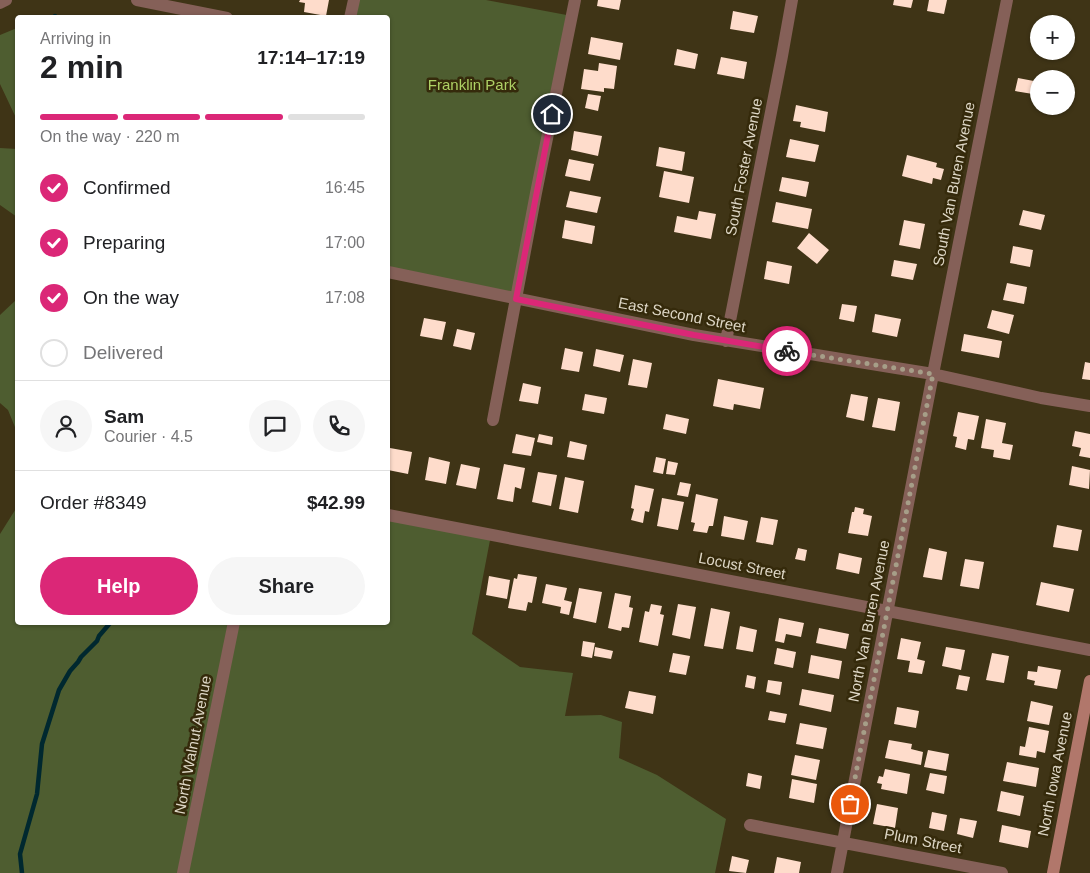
<!DOCTYPE html>
<meta charset="utf-8">
<style>
:root{--surface:#fff;--page:#f6f6f6;--text:#202124;--muted:#757577;--line:#e0e0e0;--accent:#db2777}
body{margin:0;font-family:Helvetica,sans-serif;background:var(--page);color:var(--text);height:100vh;display:flex;flex-direction:column;font-size:19px;white-space:nowrap}
*{box-sizing:border-box;margin:0}
p{font-size:16px;color:var(--muted)}
.icon{flex:none;width:28px;height:28px;fill:none;stroke:currentColor;stroke-width:2;stroke-linecap:round;stroke-linejoin:round}
.map{position:relative;flex:1;overflow:hidden}
.sheet{position:absolute;left:15px;top:15px;width:375px;height:610px;display:flex;flex-direction:column;background:var(--surface);border-radius:5px;box-shadow:0 1px 4px #0004}
.sheet>*{flex:none}
.controls{position:absolute;left:1030px;top:15px;display:grid;gap:10px}
.controls a{display:grid;place-items:center;width:45px;height:45px;border-radius:50%;background:var(--surface);box-shadow:0 1px 4px #0004;font-size:25px}
.pin{position:absolute;display:grid;place-items:center;width:42px;height:42px;color:#fff;margin:-21px;border:2px solid #fff;border-radius:50%;box-shadow:0 1px 5px #0007}
.courier{position:absolute;display:grid;place-items:center;width:50px;height:50px;margin:-25px;border:4px solid #db2777;border-radius:50%;background:#fff;color:#222;box-shadow:0 1px 6px #0007}
.overview em{font-style:normal;font-weight:700}
.overview div{display:flex;flex-direction:column-reverse}
.overview{display:flex;align-items:center;justify-content:space-between;height:85px;padding:0 25px}
h1{font-size:32px;font-weight:700;line-height:38px}
.bar{display:grid;grid-template-columns:repeat(4,1fr);gap:8px 5px;align-content:center;height:60px;padding:0 25px}
.bar i{height:6px;border-radius:4px;background:var(--line)}
.bar .on{background:var(--accent)}
.bar p{grid-column:span 4}
.line{display:flex;align-items:center;gap:12px;padding:0 25px;border-top:1px solid var(--line)}
.line div{flex:1}
.round{display:grid;place-items:center;flex:none;width:52px;height:52px;border-radius:26px;background:var(--page)}
ol{padding:0 25px;list-style:none}
li{display:flex;align-items:center;gap:15px;height:55px}
li p{margin-inline-start:auto}
li .icon{padding:5px;border-radius:50%;background:var(--accent);color:#fff;stroke-width:4}
li:last-child{color:var(--muted)}
li i{width:28px;height:28px;border:2px solid var(--line);border-radius:50%}
.action{display:flex;gap:10px;margin-top:auto;padding:10px 25px}
.action a{flex:1;height:58px;border-radius:30px;background:var(--accent);color:#fff;font-size:20px;font-weight:700;line-height:58px;text-align:center}
.action a+a{background:var(--page);color:var(--text)}
.map>svg:first-child{display:block}
.green{fill:#4e5d30}
.lines{fill:none;stroke-linecap:round;stroke-linejoin:round}
.stream{stroke:#00282f;stroke-width:4.5}
.building{fill:#fedccb}
.minor{stroke:#856058;stroke-width:12}
.secondary{stroke:#b1776b;stroke-width:12}
.done{stroke:#a69e88;stroke-width:5;stroke-dasharray:0 9}
.route{stroke:#db2777;stroke-width:6}
.labels{text-anchor:middle;stroke-width:5;stroke-linejoin:round;paint-order:stroke}
.park-label{font-size:15px;fill:#aed165;stroke:#352a0b}
.street-label{font-size:15px;fill:#ded7c6;stroke:#352a0b}
</style>
<div class="map">
<svg width="1090" height="873" viewBox="0 0 1090 873">
<rect width="100%" height="100%" fill="#3f3416"/>
<path class="green" d="M354,0H486L572,16L516,299L388,272V18H350Z
M17,28H18L17,120L0,84V35Z
M0,148L17,149V217L0,205Z
M17,299V432L8,410L0,403V315Z
M17,507L18,622H388V515L491,535L472,634L520,667L573,673L565,716L601,715L622,722L619,758L657,775L726,819L715,873H0V534Z"/>
<g class="lines">
<path class="stream" d="M55,16V18
M22,873L20,854L37,794L42,744L59,690L70,671L78,662L81,657L97,641L99,636L111,622"/>
</g>
<path class="building" d="M300,0H329L326,16L304,12L305,3L299,2Z
M598,0H621L619,10L597,6Z
M894,0H913L911,8L893,5Z
M929,0H947L944,14L927,11Z
M733,11L758,16L754,33L730,29Z
M591,37L623,43L620,60L588,54Z
M677,49L698,54L695,69L674,65Z
M721,57L747,62L744,79L717,74Z
M599,63L617,66L614,89L604,88V92L581,89L584,69L598,71Z
M1018,78L1039,82V95L1015,91Z
M588,94L601,96L598,111L585,108Z
M796,105L828,112L825,132L800,127L801,122L793,121Z
M574,131L602,136L598,156L571,150Z
M790,139L819,145L815,162L786,157Z
M659,147L685,152L682,171L656,166Z
M907,155L937,163L936,167L944,169L941,180L933,178L932,184L902,176Z
M569,159L594,164L590,181L565,176Z
M664,171L694,177L689,203L659,197Z
M782,177L809,182L806,197L779,191Z
M570,191L601,197L597,213L566,207Z
M776,202L812,209L808,229L772,222Z
M1023,210L1045,215L1041,230L1019,225Z
M699,211L716,214L711,239L674,232L677,216L697,220Z
M565,220L595,226L592,244L562,238Z
M904,220L925,224L920,249L899,245Z
M809,233L829,250L817,264L797,248Z
M1013,246L1033,250L1030,267L1010,263Z
M894,260L917,264L913,280L891,276Z
M767,261L792,266L789,284L764,279Z
M1007,283L1027,287L1024,304L1003,300Z
M842,304L857,306L854,322L839,319Z
M992,310L1014,315L1009,334L987,328Z
M875,314L901,319L897,337L872,332Z
M424,318L446,322L442,340L420,336Z
M457,329L475,333L471,350L453,346Z
M964,334L1002,341L999,358L961,351Z
M565,348L583,352L579,372L561,369Z
M596,349L624,355L620,372L593,366Z
M633,359L652,363L647,388L628,385Z
M1085,362L1090,363V380L1082,379Z
M718,379L764,388L760,409L734,404L733,410L713,406Z
M523,383L541,387L538,404L519,401Z
M585,394L607,398L604,414L582,410Z
M851,394L868,397L864,421L846,417Z
M878,398L900,402L895,431L872,427Z
M958,412L979,416L974,440L968,439L966,450L955,447L957,437L953,436Z
M666,414L689,419L686,434L663,429Z
M986,419L1006,423L1002,443L1013,445L1010,460L993,457L994,450L981,448Z
M1075,431L1090,434V458L1079,456L1081,448L1072,446Z
M516,434L535,438L531,456L512,453Z
M539,434L553,437L552,445L537,442Z
M570,441L587,445L584,460L567,457Z
M390,448L412,452L408,474L388,470V460Z
M429,457L450,462L446,484L425,480Z
M656,457L666,459L663,474L653,472Z
M668,461L678,463L675,475L666,474Z
M461,464L480,468L476,489L456,485Z
M504,464L525,468L521,489L515,487L513,502L497,499Z
M1072,466L1090,470L1089,489L1069,485Z
M538,472L557,475L551,506L532,502Z
M565,477L584,481L578,513L559,509Z
M680,482L691,484L688,497L677,495Z
M635,485L654,489L649,512L645,511L643,523L631,520L634,509L631,508Z
M696,494L718,499L713,526H709L707,533L693,531L695,523L691,522Z
M662,498L684,502L678,530L657,526Z
M855,507L864,509L863,514L872,516L868,536L848,533L852,512H854Z
M724,516L748,521L744,540L721,536Z
M761,517L778,520L773,545L756,542Z
M1057,525L1082,530L1078,551L1053,547Z
M798,548L807,550L805,561L795,559Z
M929,548L947,552L942,580L923,577Z
M839,553L862,558L859,574L836,569Z
M965,559L984,562L979,589L960,586Z
M518,574L537,577L532,603L528,602L526,611L508,608L514,578L517,579Z
M489,576L510,580L507,599L486,595Z
M1041,582L1074,589L1069,612L1036,605Z
M546,584L567,588L564,600L572,602L569,615L560,613L561,607L542,603Z
M579,588L602,592L596,623L573,618Z
M615,593L631,596L629,607L633,608L629,628L622,627L621,631L608,628Z
M651,604L662,606L660,614L664,615L658,646L639,642L645,611L649,612Z
M678,604L696,607L690,639L672,635Z
M711,608L730,612L723,649L704,646Z
M779,618L804,623L801,637L786,634L784,643L775,641Z
M740,626L757,630L753,652L736,649Z
M819,628L849,634L846,649L816,643Z
M901,638L921,642L917,659L925,661L922,674L908,672L910,661L897,659Z
M583,641L595,643L592,658L581,656Z
M595,647L613,651L611,659L594,656Z
M946,647L965,650L961,670L942,666Z
M777,648L796,652L793,668L774,664Z
M673,653L690,656L686,675L669,672Z
M992,653L1009,656L1004,683L986,680Z
M811,655L842,661L839,679L808,673Z
M1038,666L1061,670L1057,689L1034,685L1035,681L1027,679L1028,671L1037,672Z
M747,675L756,677L754,689L745,687Z
M959,675L970,677L967,691L956,689Z
M768,680L782,682L780,695L766,692Z
M802,689L834,695L831,712L799,705Z
M629,691L656,696L653,714L625,708Z
M1031,701L1053,706L1049,725L1027,721Z
M897,707L919,711L916,728L894,724Z
M770,711L787,714L785,723L768,720Z
M800,723L827,728L823,749L796,744Z
M1029,727L1049,731L1045,753L1037,751L1036,758L1019,755L1020,746L1025,747Z
M889,740L912,744L911,749L923,752L921,765L885,758Z
M928,750L949,754L946,771L924,767Z
M795,755L820,760L816,780L791,775Z
M1007,762L1039,768L1036,787L1003,781Z
M885,769L910,774L907,794L881,789L882,784L877,783L879,776L883,777Z
M748,773L762,776L760,789L746,786Z
M930,773L947,776L944,794L926,790Z
M792,779L817,784L814,803L789,798Z
M1001,791L1024,796L1020,816L997,811Z
M877,804L898,808L895,828L873,824Z
M932,812L947,815L944,831L929,828Z
M960,818L977,821L973,838L957,834Z
M1002,825L1031,831L1028,848L999,842Z
M732,856L749,860L746,873L729,871Z
M777,857L801,862L799,873H774Z"/>
<g class="lines">
<path class="minor" d="M137,0L227,18
M0,3L6,0
M350,18L354,0
M388,272L694,335L933,374L1041,398L1090,406
M726,341L782,56L792,0
M493,420L536,193L575,0
M388,515L1090,650
M750,825L1002,873
M183,873L234,622
M837,873L933,374L1007,0"/>
<path class="secondary" d="M1053,873L1090,681"/>
</g>
<g class="lines">
<path class="done" d="M787,351L933,374L850,804"/>
<path class="route" d="M552,114L516,299L694,335L787,351"/>
</g>
<g class="labels">
<g class="park-label">
<text x="472" y="90">Franklin Park</text>
</g>
<g class="street-label">
<text transform="translate(744 167) rotate(-79)" y="5">South Foster Avenue</text>
<text transform="translate(954 184) rotate(-79)" y="5">South Van Buren Avenue</text>
<text transform="translate(682 315) rotate(11)" y="5">East Second Street</text>
<text transform="translate(742 566) rotate(11)" y="5">Locust Street</text>
<text transform="translate(869 621) rotate(-79)" y="5">North Van Buren Avenue</text>
<text transform="translate(193 745) rotate(-79)" y="5">North Walnut Avenue</text>
<text transform="translate(1055 774) rotate(-79)" y="5">North Iowa Avenue</text>
<text transform="translate(923 841) rotate(11)" y="5">Plum Street</text>
</g>
</g>
</svg>
<div class="controls">
<a>+</a>
<a>−</a>
</div>
<div class="pin" style="left:850px;top:804px;background:#ea580c"><svg class="icon" aria-label="bag" viewBox="0 0 24 24"><path d="M5 8h14l-1 12H6zM9 8a3 3 0 0 1 6 0"/></svg></div>
<div class="pin" style="left:552px;top:114px;background:#1f2937"><svg class="icon" aria-label="home" viewBox="0 0 24 24"><path d="M3 11l9-7 9 7M6 9v11h12V9"/></svg></div>
<div class="courier" style="left:787px;top:351px"><svg class="icon" aria-label="bike" viewBox="0 0 24 24"><circle cx="6" cy="16" r="4"/><circle cx="18" cy="16" r="4"/><path d="M6 16l4-8h5l3 8M10 8l3 8H6M13 5h3"/></svg></div>
<section class="sheet">
<div class="overview"><div><h1>2 min</h1><p>Arriving in</p></div><em>17:14–17:19</em></div>
<div class="bar"><i class="on"></i><i class="on"></i><i class="on"></i><i></i><p>On the way · 220 m</p></div>
<ol>
<li><svg class="icon" aria-label="check" viewBox="0 0 24 24"><path d="M5 12l5 5 9-10"/></svg>Confirmed<p>16:45</p></li>
<li><svg class="icon" aria-label="check" viewBox="0 0 24 24"><path d="M5 12l5 5 9-10"/></svg>Preparing<p>17:00</p></li>
<li><svg class="icon" aria-label="check" viewBox="0 0 24 24"><path d="M5 12l5 5 9-10"/></svg>On the way<p>17:08</p></li>
<li><i></i>Delivered</li>
</ol>
<div class="line" style="height:90px"><a class="round"><svg class="icon" aria-label="person" viewBox="0 0 24 24"><circle cx="12" cy="8" r="4"/><path d="M4 21q1-7 8-7t8 7"/></svg></a><div><b>Sam</b><p>Courier · 4.5</p></div><a class="round"><svg class="icon" aria-label="chat" viewBox="0 0 24 24"><path d="M4 5h16v11H9l-5 4z"/></svg></a><a class="round"><svg class="icon" aria-label="phone" viewBox="0 0 24 24"><path d="M5 4h4l2 5-3 2q2 4 5 5l2-3 5 2v4C11 20 4 13 5 4z"/></svg></a></div>
<div class="line" style="height:65px"><div>Order #8349</div><b>$42.99</b></div>
<div class="action"><a>Help</a><a>Share</a></div>
</section>
</div>
